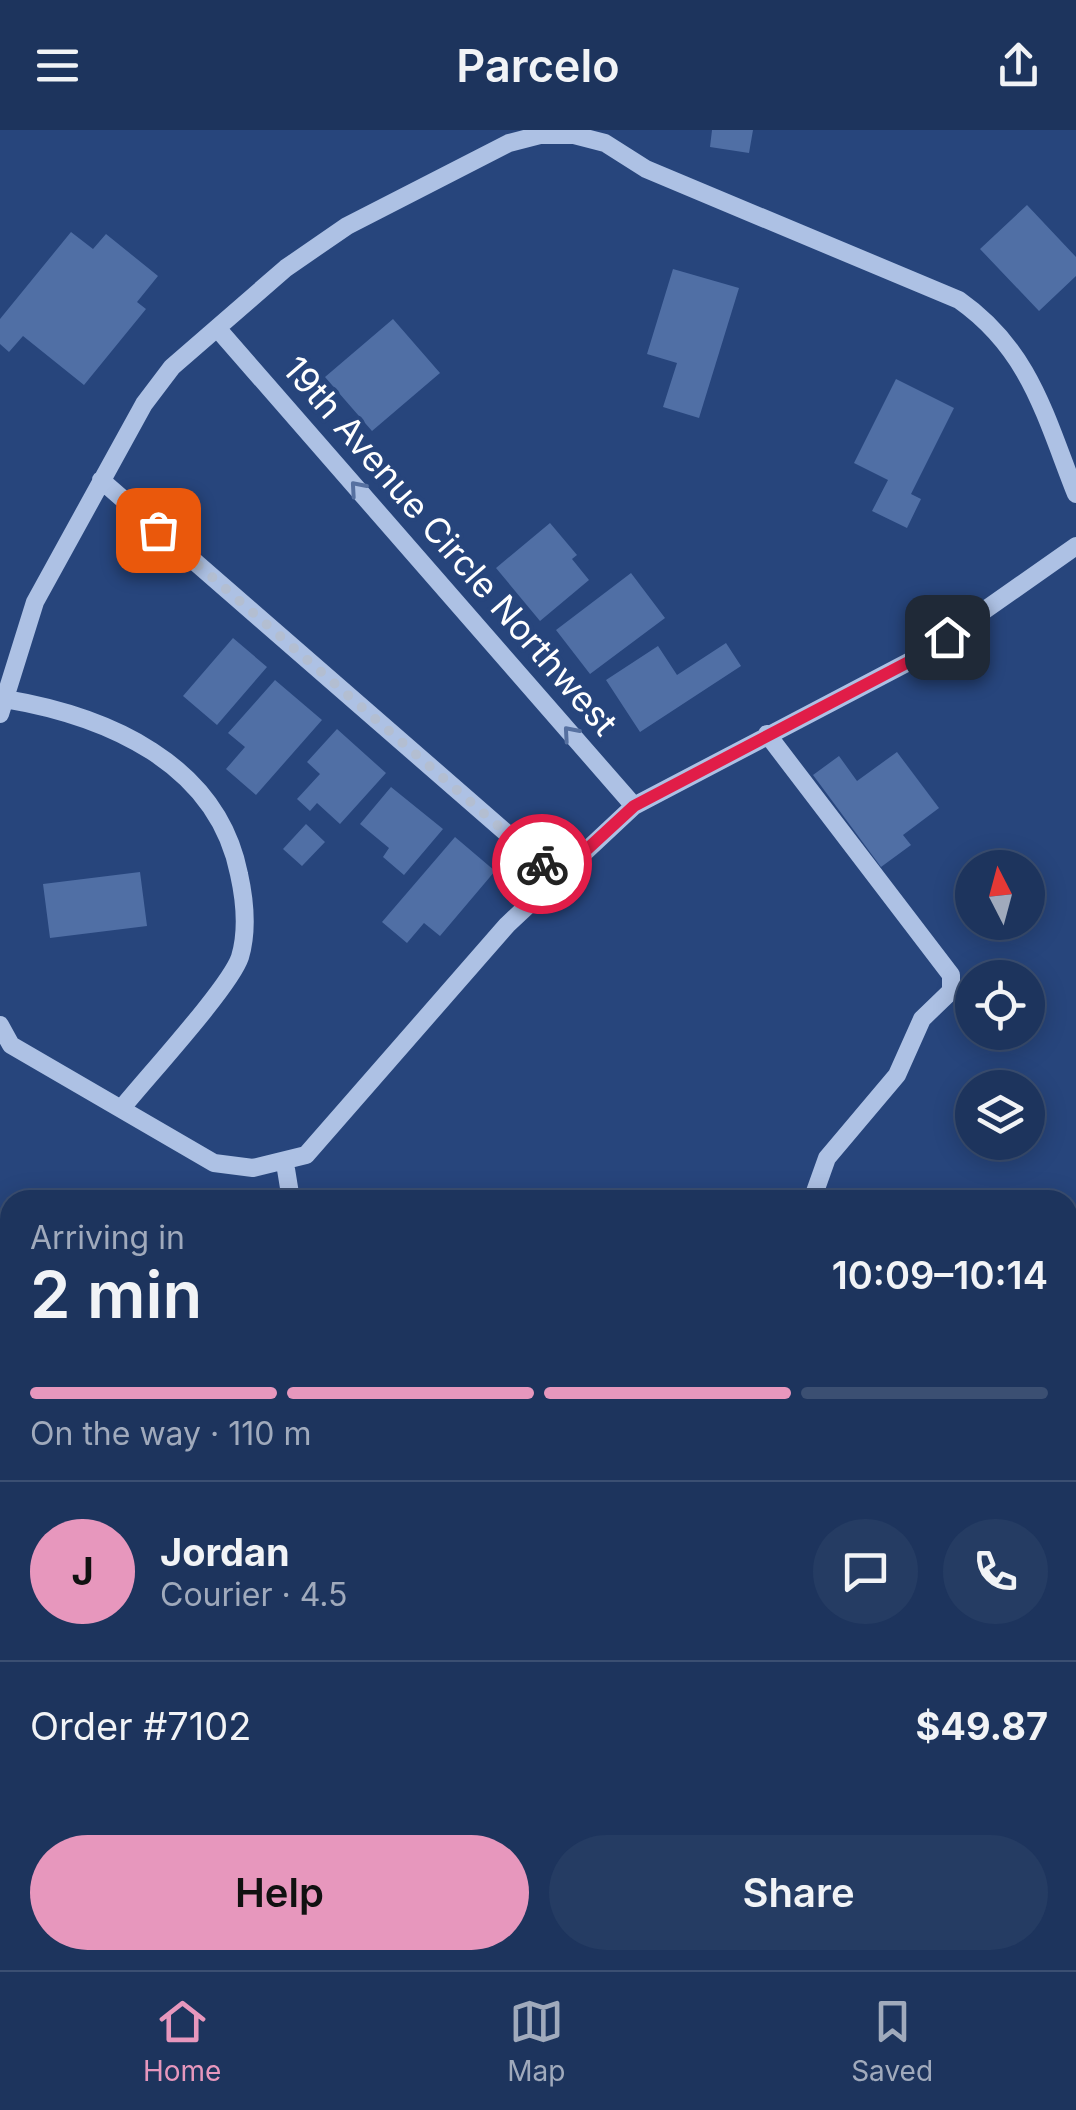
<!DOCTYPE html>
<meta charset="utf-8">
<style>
:root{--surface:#1d345d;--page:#253c63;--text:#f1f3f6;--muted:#a0aabc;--line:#3b4f72;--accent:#e797bd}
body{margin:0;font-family:Inter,sans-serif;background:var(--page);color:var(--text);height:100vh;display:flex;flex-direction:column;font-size:38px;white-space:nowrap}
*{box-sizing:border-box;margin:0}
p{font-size:32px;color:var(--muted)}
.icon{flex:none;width:55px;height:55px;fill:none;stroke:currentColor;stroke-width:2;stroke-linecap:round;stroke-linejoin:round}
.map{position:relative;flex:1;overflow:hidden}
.details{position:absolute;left:0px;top:1060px;width:1078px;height:780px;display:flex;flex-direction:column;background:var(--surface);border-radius:30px 30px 0 0;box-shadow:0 5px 25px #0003,0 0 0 2px var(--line)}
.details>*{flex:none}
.needle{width:65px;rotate:354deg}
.fabs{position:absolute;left:955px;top:720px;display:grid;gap:20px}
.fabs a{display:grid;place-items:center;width:90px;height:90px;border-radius:50%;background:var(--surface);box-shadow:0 5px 25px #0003,0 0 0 2px var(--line);font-size:50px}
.pin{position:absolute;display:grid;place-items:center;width:85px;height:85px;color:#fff;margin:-42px;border-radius:20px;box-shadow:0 5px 15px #0006}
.courier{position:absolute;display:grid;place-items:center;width:100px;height:100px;margin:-50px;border:8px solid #e11d48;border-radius:50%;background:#fff;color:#222;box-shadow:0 2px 12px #0007}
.headline em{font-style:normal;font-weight:600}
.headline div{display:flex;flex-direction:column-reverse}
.headline{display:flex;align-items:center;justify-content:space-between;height:170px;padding:0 30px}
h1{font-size:65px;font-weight:600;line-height:75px}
.bar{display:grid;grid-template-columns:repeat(4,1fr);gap:15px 10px;align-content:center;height:120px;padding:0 30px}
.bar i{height:12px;border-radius:8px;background:var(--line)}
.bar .active{background:var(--accent)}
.bar p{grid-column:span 4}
.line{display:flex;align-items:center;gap:25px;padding:0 30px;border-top:2px solid var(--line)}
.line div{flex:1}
.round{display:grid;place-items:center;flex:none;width:105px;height:105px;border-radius:52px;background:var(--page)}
.primary-button{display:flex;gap:20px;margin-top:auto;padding:20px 30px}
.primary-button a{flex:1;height:115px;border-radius:60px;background:var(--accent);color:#111;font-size:40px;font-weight:600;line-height:115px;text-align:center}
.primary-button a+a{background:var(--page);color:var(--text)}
header{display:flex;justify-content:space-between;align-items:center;height:130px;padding:0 30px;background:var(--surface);font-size:45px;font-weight:600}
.menu{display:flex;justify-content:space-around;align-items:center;height:140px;border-top:2px solid var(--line);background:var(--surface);font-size:28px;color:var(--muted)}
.menu a{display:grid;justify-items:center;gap:5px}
.menu .active{color:var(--accent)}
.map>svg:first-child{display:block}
.building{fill:#506fa5}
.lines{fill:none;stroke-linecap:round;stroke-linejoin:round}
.minor{stroke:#adc1e4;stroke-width:18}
.oneway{stroke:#5670a0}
.done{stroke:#b3bed1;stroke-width:10;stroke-dasharray:0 18}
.route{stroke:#e11d48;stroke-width:12}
.labels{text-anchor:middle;stroke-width:8;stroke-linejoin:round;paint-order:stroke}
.street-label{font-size:35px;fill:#fff;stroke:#27457c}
</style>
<header><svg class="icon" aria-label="menu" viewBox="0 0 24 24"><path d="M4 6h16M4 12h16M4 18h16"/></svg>Parcelo<svg class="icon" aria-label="share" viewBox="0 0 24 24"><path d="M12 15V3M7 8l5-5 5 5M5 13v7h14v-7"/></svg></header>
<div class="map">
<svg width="1076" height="1840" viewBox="0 0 1076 1840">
<rect width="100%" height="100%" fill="#27457c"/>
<path class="building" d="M712,0H753L749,23L710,17Z
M1027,75L1076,127V146L1039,181L980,119Z
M71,102L93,119L106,104L158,146L137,172L146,179L84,255L23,206L9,222L0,214V189Z
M673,139L739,158L699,288L663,277L677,233L647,224Z
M393,189L440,243L372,301L325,247Z
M896,249L954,278L911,364L921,369L907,398L872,381L888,350L854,333Z
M550,393L577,425L572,429L589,450L540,491L496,438Z
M631,443L665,488L590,544L556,500Z
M233,508L267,537L217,595L183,566Z
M726,513L741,536L640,602L606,550L658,516L677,545Z
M275,550L322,590L256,665L226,639L245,617L228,603Z
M337,599L386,643L340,694L317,673L310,681L297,669L320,644L307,632Z
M897,622L939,678L903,705L911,715L881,737L813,645L839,626L857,651Z
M391,657L443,699L404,745L383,727L389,718L360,694Z
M306,694L325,712L302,736L283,719Z
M455,707L495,741L440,806L424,793L407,813L382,792Z
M140,742L147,796L50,808L43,754Z
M0,1151L10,1156V1295L0,1290Z
M0,1351L10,1355V1402L0,1398Z
M1068,1707L1076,1716V1756L1072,1760L1068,1755Z
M765,1830H802L812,1840H754Z"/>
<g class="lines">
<path class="minor" d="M217,198L634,676
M101,350L557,747
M5,569C107,586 217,633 239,744C245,771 248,800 240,827C230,857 146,948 122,978
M0,584L35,472L144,274L172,237L286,138L347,96L509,13L540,5H574L605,13L646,39L959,170C1030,220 1045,286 1076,364
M767,604L951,845V861L922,889L897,945L827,1028L812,1070
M0,895L11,915L214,1033L253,1038L306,1025L507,795L634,676L918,527L1076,416
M285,1033L291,1070
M1068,1504L1076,1496
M0,1589L10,1582
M0,1696L10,1712
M108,1830L118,1840
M927,1830L937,1840"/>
</g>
<defs><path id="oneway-chevron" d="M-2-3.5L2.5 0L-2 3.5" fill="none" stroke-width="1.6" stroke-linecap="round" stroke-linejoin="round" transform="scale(2.5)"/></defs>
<g class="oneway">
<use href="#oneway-chevron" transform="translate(357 358) rotate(-131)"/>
<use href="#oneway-chevron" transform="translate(570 603) rotate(-131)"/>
</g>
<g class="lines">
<path class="done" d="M158,400L542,734"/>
<path class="route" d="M542,734L557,747L634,676L918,527L947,507"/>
</g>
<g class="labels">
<g class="street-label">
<text transform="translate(450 416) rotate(49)" y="12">19th Avenue Circle Northwest</text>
</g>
</g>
</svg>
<div class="fabs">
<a><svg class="needle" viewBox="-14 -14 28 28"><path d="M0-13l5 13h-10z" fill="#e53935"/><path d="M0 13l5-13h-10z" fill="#a0aabc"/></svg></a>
<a><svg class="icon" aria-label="locate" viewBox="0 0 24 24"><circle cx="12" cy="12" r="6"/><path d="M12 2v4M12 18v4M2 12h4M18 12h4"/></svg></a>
<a><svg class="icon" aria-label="layers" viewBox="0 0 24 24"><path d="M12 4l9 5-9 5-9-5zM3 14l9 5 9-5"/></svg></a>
</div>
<div class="pin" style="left:158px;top:400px;background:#ea580c"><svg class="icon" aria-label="bag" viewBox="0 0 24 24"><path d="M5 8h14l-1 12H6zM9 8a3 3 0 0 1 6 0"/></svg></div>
<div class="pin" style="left:947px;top:507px;background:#1f2937"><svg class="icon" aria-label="home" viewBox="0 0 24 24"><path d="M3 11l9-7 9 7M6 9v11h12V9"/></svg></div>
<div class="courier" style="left:542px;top:734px"><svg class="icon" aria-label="bike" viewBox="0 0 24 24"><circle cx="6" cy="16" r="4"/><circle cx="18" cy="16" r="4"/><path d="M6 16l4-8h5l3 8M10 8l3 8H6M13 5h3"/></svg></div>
<section class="details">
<div class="headline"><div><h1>2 min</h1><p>Arriving in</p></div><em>10:09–10:14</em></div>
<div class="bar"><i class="active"></i><i class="active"></i><i class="active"></i><i></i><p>On the way · 110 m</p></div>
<div class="line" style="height:180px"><b class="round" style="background:var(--accent);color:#111">J</b><div><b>Jordan</b><p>Courier · 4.5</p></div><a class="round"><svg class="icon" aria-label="chat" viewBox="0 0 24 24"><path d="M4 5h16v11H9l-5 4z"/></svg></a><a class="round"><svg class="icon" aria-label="phone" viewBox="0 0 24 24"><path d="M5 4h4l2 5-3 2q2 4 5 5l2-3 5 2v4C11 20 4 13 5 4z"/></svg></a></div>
<div class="line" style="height:130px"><div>Order #7102</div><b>$49.87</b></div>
<div class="primary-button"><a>Help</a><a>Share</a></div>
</section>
</div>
<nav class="menu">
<a class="active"><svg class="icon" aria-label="home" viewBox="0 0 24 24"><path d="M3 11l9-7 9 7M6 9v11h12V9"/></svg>Home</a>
<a><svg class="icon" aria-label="map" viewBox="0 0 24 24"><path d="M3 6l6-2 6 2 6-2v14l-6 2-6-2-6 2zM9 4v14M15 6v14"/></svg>Map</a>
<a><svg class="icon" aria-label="saved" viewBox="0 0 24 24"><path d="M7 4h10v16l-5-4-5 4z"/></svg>Saved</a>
</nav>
